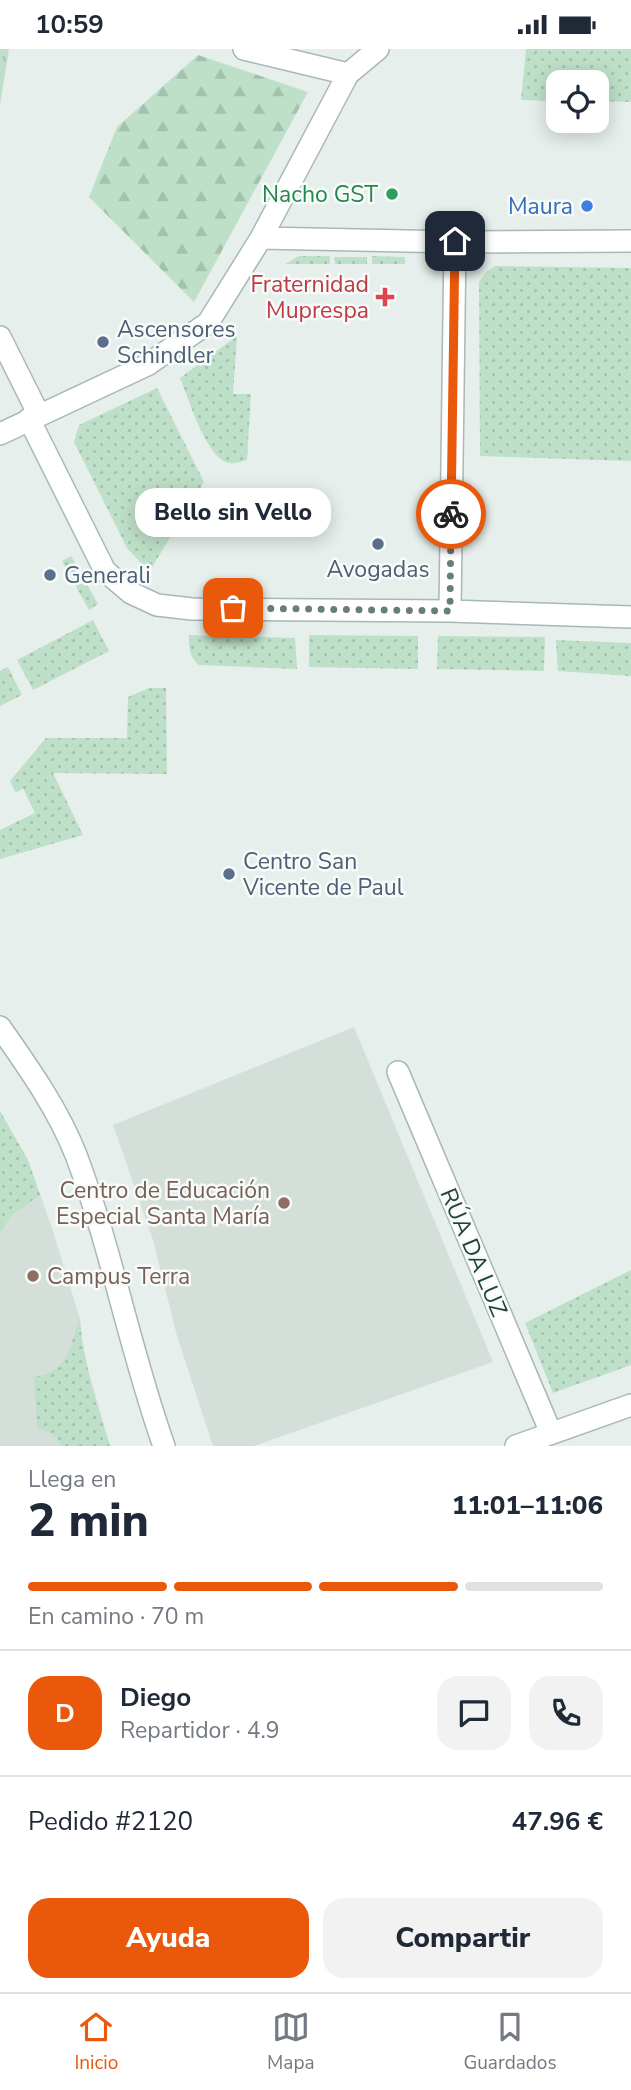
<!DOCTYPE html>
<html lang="es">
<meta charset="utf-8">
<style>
:root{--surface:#fff;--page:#f2f2f3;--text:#1f2937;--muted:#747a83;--line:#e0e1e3;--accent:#ea580c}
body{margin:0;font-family:"Nunito Sans",sans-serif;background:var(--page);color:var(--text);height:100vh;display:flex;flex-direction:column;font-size:26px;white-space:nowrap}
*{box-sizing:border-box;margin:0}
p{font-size:23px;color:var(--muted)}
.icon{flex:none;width:38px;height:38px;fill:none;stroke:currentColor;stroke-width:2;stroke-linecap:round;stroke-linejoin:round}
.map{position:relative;height:1397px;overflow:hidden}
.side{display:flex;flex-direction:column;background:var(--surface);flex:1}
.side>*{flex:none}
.controls{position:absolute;left:546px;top:21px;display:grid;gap:14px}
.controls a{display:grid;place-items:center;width:63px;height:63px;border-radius:14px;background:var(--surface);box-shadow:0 4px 18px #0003;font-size:35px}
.pin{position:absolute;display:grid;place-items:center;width:60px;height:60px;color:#fff;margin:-30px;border-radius:14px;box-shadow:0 4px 10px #0006}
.courier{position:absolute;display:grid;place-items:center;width:70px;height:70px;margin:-35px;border:5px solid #ea580c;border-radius:50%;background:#fff;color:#222;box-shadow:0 2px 9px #0007}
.bubble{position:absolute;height:49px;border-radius:21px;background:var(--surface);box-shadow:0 4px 18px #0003;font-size:23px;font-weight:800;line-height:49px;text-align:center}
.head em{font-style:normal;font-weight:800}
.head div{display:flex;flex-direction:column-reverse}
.head{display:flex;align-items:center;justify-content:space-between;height:119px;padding:0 28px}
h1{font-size:46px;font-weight:800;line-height:52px}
.bar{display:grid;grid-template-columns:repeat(4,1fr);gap:10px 7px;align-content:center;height:84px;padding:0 28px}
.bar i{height:9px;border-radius:5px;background:var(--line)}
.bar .active{background:var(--accent)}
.bar p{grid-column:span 4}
.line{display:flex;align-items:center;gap:18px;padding:0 28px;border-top:2px solid var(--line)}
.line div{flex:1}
.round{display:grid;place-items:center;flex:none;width:74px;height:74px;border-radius:21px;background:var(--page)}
.primary-button{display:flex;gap:14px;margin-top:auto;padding:14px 28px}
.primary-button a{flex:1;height:80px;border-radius:21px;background:var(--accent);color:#fff;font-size:28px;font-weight:800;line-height:80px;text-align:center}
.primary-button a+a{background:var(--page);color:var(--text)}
.status{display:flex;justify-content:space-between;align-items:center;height:49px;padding:0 35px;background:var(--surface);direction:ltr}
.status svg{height:19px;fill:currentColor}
.tabs{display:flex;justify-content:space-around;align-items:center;height:98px;border-top:2px solid var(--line);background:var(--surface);font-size:19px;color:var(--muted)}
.tabs a{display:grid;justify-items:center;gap:4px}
.tabs .active{color:var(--accent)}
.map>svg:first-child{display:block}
.built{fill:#d4dfda}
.grass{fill:url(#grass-dots)}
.forest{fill:url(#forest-firs)}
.park{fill:url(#park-tufts)}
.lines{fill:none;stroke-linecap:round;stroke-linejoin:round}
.street-casing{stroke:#a8b8b2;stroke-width:24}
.street{stroke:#fff;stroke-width:21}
.done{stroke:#687f78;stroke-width:7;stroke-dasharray:0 12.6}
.route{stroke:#ea580c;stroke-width:9}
.leisure-dot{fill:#2e9e5b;stroke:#f7fbf9;stroke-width:2.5}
.shop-dot{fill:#3f7fe0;stroke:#f7fbf9;stroke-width:2.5}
.health-dot{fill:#e0444e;stroke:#f7fbf9;stroke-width:2.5}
.service-dot{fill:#5c6f8a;stroke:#f7fbf9;stroke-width:2.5}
.education-dot{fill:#8d6e63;stroke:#f7fbf9;stroke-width:2.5}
.labels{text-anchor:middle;stroke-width:5;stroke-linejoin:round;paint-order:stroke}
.leisure-label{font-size:23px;fill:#27864d;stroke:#f7fbf9;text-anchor:end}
.shop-label{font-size:23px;fill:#366cbe;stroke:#f7fbf9;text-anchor:end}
.health-label{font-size:23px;fill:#be3a42;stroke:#f7fbf9;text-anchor:end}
.service-label{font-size:23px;fill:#4e5e75;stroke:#f7fbf9;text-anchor:start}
.education-label{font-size:23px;fill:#785e54;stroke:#f7fbf9;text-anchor:end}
.street-label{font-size:23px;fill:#24423a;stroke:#f7fbf9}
</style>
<div class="status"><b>10:59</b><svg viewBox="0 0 49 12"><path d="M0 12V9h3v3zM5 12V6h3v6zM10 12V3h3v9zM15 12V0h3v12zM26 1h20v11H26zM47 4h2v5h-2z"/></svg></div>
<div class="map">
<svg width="631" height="1397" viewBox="0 0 631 1397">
<defs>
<pattern id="grass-dots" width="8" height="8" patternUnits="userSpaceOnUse" patternTransform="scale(1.75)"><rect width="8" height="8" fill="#bfe0c8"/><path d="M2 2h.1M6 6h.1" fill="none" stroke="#a4c1ad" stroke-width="1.8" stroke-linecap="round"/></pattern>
<pattern id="forest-firs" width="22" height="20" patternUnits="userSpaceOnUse" patternTransform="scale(1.75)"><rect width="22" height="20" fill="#bfe0c8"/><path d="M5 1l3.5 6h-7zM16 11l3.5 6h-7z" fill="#a4c1ad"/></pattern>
<pattern id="park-tufts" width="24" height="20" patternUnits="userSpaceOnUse" patternTransform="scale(1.75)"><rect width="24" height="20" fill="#bfe0c8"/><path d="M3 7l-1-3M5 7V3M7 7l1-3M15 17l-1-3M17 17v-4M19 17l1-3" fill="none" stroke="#a4c1ad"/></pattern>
</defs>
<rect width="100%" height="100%" fill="#e6efeb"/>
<path class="built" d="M354,978L493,1313L254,1397H213L177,1287L153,1191L113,1076Z
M0,1063L28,1111L53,1182L80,1270L81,1289L89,1324L110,1397H0Z"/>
<path class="grass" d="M526,0H631V53L597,52V33H558V52L521,51Z
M299,207H330V215H285Z
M372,207L405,208V215H372Z
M334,208H367V215H335Z
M495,217L631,219V412L480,407L479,233L486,223Z
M237,287L233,345H251L247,411C242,412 235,415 230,414C207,412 188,348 180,329Z
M157,339L204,433L149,523L127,499L74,393L79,376Z
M71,507L98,555L89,561L62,512Z
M93,571L109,602L33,641L17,611Z
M189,586L295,589L297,620L199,616C189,608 189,598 189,586Z
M309,586L418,587V620L309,618Z
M438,587L545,588L544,622L437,620Z
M556,591L631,594V627L558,622Z
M8,618L22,646L0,657V622Z
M149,639H166L167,725L53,724L83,786L0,810V781L35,764L23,739L16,744L10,732L46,689H127L128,648Z
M0,1062L28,1111L40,1146L12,1166L0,1183Z
M631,1221V1316L553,1344L525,1274Z
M80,1270C83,1313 97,1356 110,1397H61C57,1385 49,1382 37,1380L34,1328C71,1323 68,1297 80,1270Z"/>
<path class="forest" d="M198,6L308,43L194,253L89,148L117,78Z"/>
<path class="park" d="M0,0H9L0,56Z"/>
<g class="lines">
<defs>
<path id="street" d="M244,0L348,25
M261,189L455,193L631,192
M0,288L39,366
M29,370L105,522L131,544L157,556L192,560L450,562L631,568
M0,385L147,316L208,274L261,189L348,25L378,0
M450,562L455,193
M0,978C28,1018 58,1060 76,1106C112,1201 130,1302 164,1397
M398,1023L551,1384
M516,1397L631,1356"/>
</defs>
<use href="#street" class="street-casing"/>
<use href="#street" class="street"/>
</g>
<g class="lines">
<path class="done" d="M233,559L450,562L451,465"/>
<path class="route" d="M451,465L455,192"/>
</g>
<circle class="leisure-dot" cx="392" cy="145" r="7"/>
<circle class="shop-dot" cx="587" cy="157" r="7"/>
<path class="health-dot" d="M381.5 237.5h7v7h7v7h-7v7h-7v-7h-7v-7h7z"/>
<g class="service-dot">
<circle cx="103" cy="293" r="7"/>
<circle cx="378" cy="495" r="7"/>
<circle cx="50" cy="526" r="7"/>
<circle cx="229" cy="825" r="7"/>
</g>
<g class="education-dot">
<circle cx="284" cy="1154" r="7"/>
<circle cx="33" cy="1227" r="7"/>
</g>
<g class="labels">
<g class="leisure-label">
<text x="378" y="153">Nacho GST</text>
</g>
<g class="shop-label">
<text x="573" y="165">Maura</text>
</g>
<g class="health-label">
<text x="369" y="243">Fraternidad<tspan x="369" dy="26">Muprespa</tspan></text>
</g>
<g class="service-label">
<text x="117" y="288">Ascensores<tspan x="117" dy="26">Schindler</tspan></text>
<text x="378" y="528" text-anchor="middle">Avogadas</text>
<text x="64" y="534">Generali</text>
<text x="243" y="820">Centro San<tspan x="243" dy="26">Vicente de Paul</tspan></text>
</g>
<g class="education-label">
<text x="270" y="1149">Centro de Educación<tspan x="270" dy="26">Especial Santa María</tspan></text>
<text x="47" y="1235" text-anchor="start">Campus Terra</text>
</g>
<g class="street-label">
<text transform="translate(474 1203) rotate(67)" y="8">RÚA DA LUZ</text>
</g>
</g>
</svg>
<div class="controls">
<a><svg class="icon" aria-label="locate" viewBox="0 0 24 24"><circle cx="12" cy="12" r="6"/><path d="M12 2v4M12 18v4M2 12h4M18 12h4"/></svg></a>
</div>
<div class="pin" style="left:233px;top:559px;background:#ea580c"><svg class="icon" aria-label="bag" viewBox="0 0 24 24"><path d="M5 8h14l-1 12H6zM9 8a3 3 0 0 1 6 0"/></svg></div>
<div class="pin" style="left:455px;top:192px;background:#1f2937"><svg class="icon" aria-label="home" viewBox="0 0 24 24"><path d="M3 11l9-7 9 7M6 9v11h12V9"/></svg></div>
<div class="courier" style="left:451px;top:465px"><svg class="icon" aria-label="bike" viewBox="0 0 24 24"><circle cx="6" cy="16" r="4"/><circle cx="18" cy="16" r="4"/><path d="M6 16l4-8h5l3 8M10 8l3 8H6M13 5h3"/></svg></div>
<div class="bubble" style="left:135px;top:439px;width:196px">Bello sin Vello</div>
</div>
<section class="side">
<div class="head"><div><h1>2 min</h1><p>Llega en</p></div><em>11:01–11:06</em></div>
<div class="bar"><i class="active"></i><i class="active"></i><i class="active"></i><i></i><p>En camino · 70 m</p></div>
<div class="line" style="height:126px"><b class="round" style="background:var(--accent);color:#fff">D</b><div><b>Diego</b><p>Repartidor · 4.9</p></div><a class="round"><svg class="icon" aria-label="chat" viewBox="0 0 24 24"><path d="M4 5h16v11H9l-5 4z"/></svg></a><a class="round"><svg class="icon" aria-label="phone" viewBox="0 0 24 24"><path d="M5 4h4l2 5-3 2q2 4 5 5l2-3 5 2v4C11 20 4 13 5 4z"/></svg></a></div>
<div class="line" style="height:91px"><div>Pedido #2120</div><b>47.96 €</b></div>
<div class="primary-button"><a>Ayuda</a><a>Compartir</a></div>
</section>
<nav class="tabs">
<a class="active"><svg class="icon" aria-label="home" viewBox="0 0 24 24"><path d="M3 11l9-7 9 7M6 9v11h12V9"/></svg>Inicio</a>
<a><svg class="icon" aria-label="map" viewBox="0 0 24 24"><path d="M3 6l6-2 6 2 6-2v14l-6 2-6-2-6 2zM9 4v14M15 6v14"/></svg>Mapa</a>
<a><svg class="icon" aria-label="saved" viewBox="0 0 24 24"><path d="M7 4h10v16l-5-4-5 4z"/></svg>Guardados</a>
</nav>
